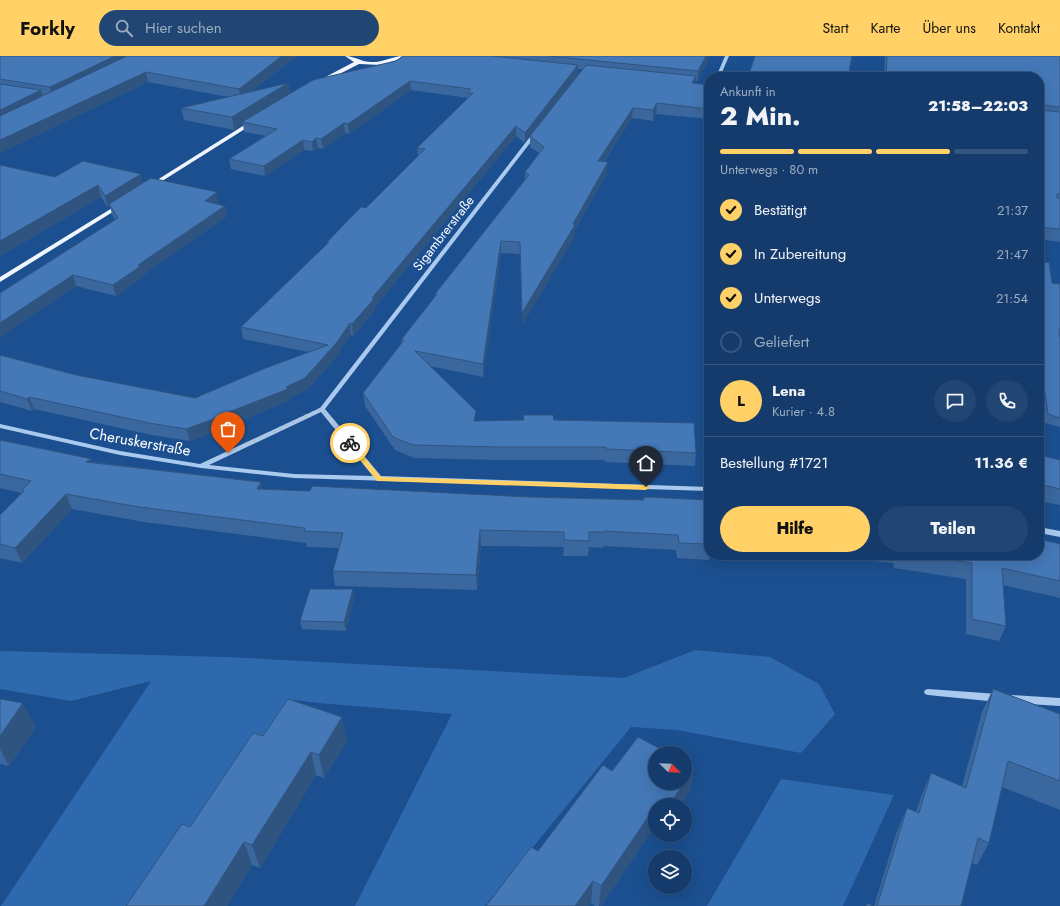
<!DOCTYPE html>
<html lang="de">
<meta charset="utf-8">
<style>
:root{--surface:#143b6b;--page:#214673;--text:#f1f3f6;--muted:#9dadc1;--line:#33557e;--accent:#ffd166}
body{margin:0;font-family:Jost,sans-serif;background:var(--page);color:var(--text);height:100vh;display:flex;flex-direction:column;font-size:15px;white-space:nowrap}
*{box-sizing:border-box;margin:0}
p{font-size:13px;color:var(--muted)}
.icon{flex:none;width:22px;height:22px;fill:none;stroke:currentColor;stroke-width:2;stroke-linecap:round;stroke-linejoin:round}
.map{position:relative;flex:1;overflow:hidden}
.panel{position:absolute;left:704px;top:16px;width:340px;height:488px;display:flex;flex-direction:column;background:var(--surface);border-radius:16px;box-shadow:0 4px 16px #0002,0 0 0 1px var(--line)}
.panel>*{flex:none}
.needle{width:26px;rotate:113deg}
.fabs{position:absolute;left:648px;top:690px;display:grid;gap:8px}
.fabs a{display:grid;place-items:center;width:44px;height:44px;border-radius:50%;background:var(--surface);box-shadow:0 4px 16px #0002,0 0 0 1px var(--line);font-size:20px}
.pin{position:absolute;display:grid;place-items:center;width:34px;height:34px;color:#fff;margin:-41px -17px;border-radius:50% 50% 50% 0;rotate:-45deg;box-shadow:0 0 4px #0007}
.pin .icon{rotate:45deg}
.courier{position:absolute;display:grid;place-items:center;width:40px;height:40px;margin:-20px;border:3px solid #ffd166;border-radius:50%;background:#fff;color:#222;box-shadow:0 1px 5px #0007}
.overview em{font-style:normal;font-weight:800}
.overview div{display:flex;flex-direction:column-reverse}
.overview{display:flex;align-items:center;justify-content:space-between;height:68px;padding:0 16px}
h1{font-size:26px;font-weight:800;line-height:30px}
.bar{display:grid;grid-template-columns:repeat(4,1fr);gap:6px 4px;align-content:center;height:48px;padding:0 16px}
.bar i{height:5px;border-radius:3px;background:var(--line)}
.bar .on{background:var(--accent)}
.bar p{grid-column:span 4}
.line{display:flex;align-items:center;gap:10px;padding:0 16px;border-top:1px solid var(--line)}
.line div{flex:1}
.round{display:grid;place-items:center;flex:none;width:42px;height:42px;border-radius:21px;background:var(--page)}
ol{padding:0 16px;list-style:none}
li{display:flex;align-items:center;gap:12px;height:44px}
li p{margin-inline-start:auto}
li .icon{padding:4px;border-radius:50%;background:var(--accent);color:#111;stroke-width:4}
li:last-child{color:var(--muted)}
li i{width:22px;height:22px;border:2px solid var(--line);border-radius:50%}
.button{display:flex;gap:8px;margin-top:auto;padding:8px 16px}
.button a{flex:1;height:46px;border-radius:24px;background:var(--accent);color:#111;font-size:16px;font-weight:800;line-height:46px;text-align:center}
.button a+a{background:var(--page);color:var(--text)}
header{display:flex;align-items:center;gap:24px;box-sizing:border-box;height:56px;padding:0 20px;background:var(--accent);color:#111}
header strong{font-size:19px}
nav{display:flex;gap:22px;margin-inline-start:auto;font-size:14px}
.search{width:280px;height:36px;background:var(--page);display:flex;align-items:center;gap:10px;box-sizing:border-box;padding:0 14px;border-radius:22px;color:var(--muted);font-size:15px}
.map>svg:first-child{display:block}
.green{fill:#2e69ad}
.lines{fill:none;stroke-linecap:round;stroke-linejoin:round}
.minor{fill:#a9c9ee;fill-rule:evenodd}
.major{fill:#f0f6ff;fill-rule:evenodd}
.wall{fill:#3a679d;fill-rule:evenodd}
.shaded-wall{fill:#305480}
.building{fill:#4478b7;stroke:#305480}
.route{fill:#ffd166}
.done{stroke:#afc1d8;stroke-width:4;stroke-dasharray:0 7.2}
.labels{text-anchor:middle;stroke-width:3.5;stroke-linejoin:round;paint-order:stroke}
.far-street-label{font-size:13px;fill:#fff;stroke:#1b4f8f}
.street-label{font-size:15px;fill:#fff;stroke:#1b4f8f}
</style>
<header>
<strong>Forkly</strong>
<div class="search"><svg class="icon" aria-label="search" viewBox="0 0 24 24"><circle cx="10" cy="10" r="6"/><path d="M15 15l6 6"/></svg>Hier suchen</div>
<nav><a>Start</a><a>Karte</a><a>Über uns</a><a>Kontakt</a></nav>
</header>
<div class="map">
<svg width="1060" height="850" viewBox="0 0 1060 850">
<rect width="100%" height="100%" fill="#1b4f8f"/>
<path class="green" d="M695,594L770,601L819,628L835,658L801,697L677,674L631,671L485,850H355L452,658L318,647L294,644L143,850H1L151,625L71,645L0,633V595L226,601L624,622Z
M781,723L894,739L843,850H707Z"/>
<g class="lines">
<path class="minor" d="M725,0H729L720,21H716Z
M533,77L537,78L325,353L381,420L709,431V435L294,422L201,412L120,399L0,372V368L120,395L200,408L320,352ZM321,356L373,420L294,418L209,409Z
M1039,471L1060,475V481L1039,477Z
M928,633L998,638L1001,640L1002,642L1001,644L998,646L928,639L925,638L924,636L925,634Z
M1012,639L1060,642V650L1012,647L1009,645L1008,643L1009,641Z"/>
<path class="major" d="M345,0C355,0 363,7 374,6C384,6 393,0 403,0L397,4L381,9L359,8L320,28H316V26L354,6Z
M254,63L257,65L256,66L151,132L146,131Z
M122,146L124,147V149L0,226V221Z"/>
</g>
<path class="wall" d="M0,0H297L250,36L288,27L290,38L396,5L403,0H710L697,25H695V27L709,29V63L656,58L653,65L632,62L604,106L607,117L575,174V180L522,269L520,198L501,197L483,321L430,310L476,365L554,364L696,397L695,410L605,406V404H498L414,402L395,394L365,350L363,337L401,288V284L436,240L435,238L525,123V116L539,97L530,91V80L525,87L516,80L375,251V254L353,280L351,279L339,295L340,297L307,334L290,342V344L233,368V369L190,385L152,379L34,353L32,355L0,346V299L76,319L195,342L309,296L243,283L241,271L327,188V186L366,152L418,100L417,92L468,42L411,34L349,78L345,77L323,93L318,92L313,95L304,94L265,120L231,113L229,103L266,80L244,76L243,68L234,74L184,64L181,52L228,41L148,26L0,97ZM578,13H583L530,80L578,18Z
M885,0H1060V186L1039,183V21H884Z
M0,109L55,121L141,118L143,127L219,147L218,148L225,150L227,160L143,219L144,220L116,240L76,230L0,281L115,164L112,158L110,151L108,152L101,141L0,200Z
M1039,207L1052,227L1060,228V371L1045,367L1039,326Z
M0,384L92,403L93,406L261,426L262,433L310,435L643,444L644,441L709,444V499H710L709,504L677,502L676,494L603,490V492L589,491L588,500H563L564,491L481,490L477,534L335,530L333,515L339,492L307,491L306,487L144,466L72,453L22,507L0,502V459L21,437L0,432Z
M1039,399L1060,404V449L1039,445Z
M1060,488V542L1003,529L1006,570L999,585L966,578V523L894,512L893,507L804,499H1039Z
M354,541L346,575L302,573L300,565Z
M993,633L1060,658V754L1002,731L989,787L977,809L972,807L961,850H874L897,775L907,752L916,756L921,741L931,717L962,730L982,656Z
M0,643L36,671L9,710L1,708L0,709Z
M263,680L347,685L324,722L316,719L260,812L252,809L227,850H126Z
M694,712L690,735L681,749H655V769L601,850H595L591,847L589,850H486L538,795L612,715Z"/>
<path class="shaded-wall" d="M115,0H138L53,41L50,31Z
M282,0H297L241,43L239,33Z
M706,0H710L697,25L698,15Z
M578,9V18L525,87V77Z
M146,16L148,26L0,97V84Z
M696,20L695,30L692,27Z
M410,25L411,34L349,78L348,68Z
M288,27L290,39L242,66L243,68L234,74L232,61Z
M41,34L44,45L0,66V54Z
M657,47L656,58L653,65V54Z
M633,52L632,62L597,116L598,105Z
M344,67L345,77L323,93L321,83Z
M516,70V80L375,251V254L353,280L352,268L372,242Z
M316,82L318,92L313,95L312,86Z
M303,84L304,94L265,120L264,110Z
M608,106L607,117L575,174V180L522,269V257Z
M141,118L144,130L109,148L110,151L108,152L105,140Z
M98,129L101,141L0,200V185Z
M217,136L219,147L207,155L205,145Z
M225,150L227,160L143,219L144,220L116,240L113,229L138,209Z
M501,185V197L483,321V308Z
M73,219L76,230L0,281V267Z
M350,267L351,279L339,295L340,297L307,334L290,342V344L233,368V369L190,385L186,373L286,331L337,286Z
M29,341L34,353L32,355L27,343Z
M476,355V368L474,365Z
M92,403L97,419L86,406Z
M261,426L264,441L257,433Z
M66,438L72,453L22,507L15,492Z
M480,474L481,490L477,534L476,519Z
M353,533L354,541L346,575L344,566Z
M23,647L36,671L9,710L0,693V680Z
M342,661L347,685L324,722L319,699Z
M311,696L316,719L260,812L252,789Z
M694,712L690,735L681,749H669L684,727H685V726Z
M661,743L660,749H656Z
M655,751V769L601,850H599L601,830Z
M244,786L252,809L227,850H204Z
M593,825L591,847L589,850H575Z"/>
<path class="building" d="M0,0H115L50,31L0,23Z
M127,0H282L239,33L146,16L0,84V60Z
M403,0H492L578,9L525,77L516,70L372,242L374,243L352,268L350,267L337,286L338,285L305,322L286,331L288,333L229,356L230,357L186,373L149,367L29,341L27,343L0,335V299L76,319L195,342L263,313L328,289L241,271L329,186H327L361,151L366,152L425,93L417,92L473,37H467L471,33L410,25L348,68L344,67L321,83L316,82L312,86L303,84L264,110L229,103L277,73L242,66L313,24L396,5Z
M549,0H706L698,15Z
M755,0H852L848,21H748Z
M887,0H1060V51L1043,49L1041,54L1060,56V138H1057V142H1060V173L1040,171L1039,165V21H886Z
M586,9L696,20L692,27L709,29V53L657,47L653,54L633,52L598,105L608,106L573,168L575,169L522,257L520,186L501,185L483,308L415,295L476,355L474,365L524,364L523,359H553L554,364L694,367L696,397L606,393V391H498L413,389L393,381L363,337L404,284H401L437,238H435L529,119L525,116L544,91L530,80Z
M288,27L232,61L181,52Z
M0,28L41,34L0,54Z
M83,105L141,118L105,140L98,129L0,185V109L55,121Z
M151,122L217,136L205,145L225,150L138,209L141,210L113,229L73,219L0,267V237L118,162L109,148Z
M1049,206L1052,227L1060,228V273H1059L1060,283V362L1048,358L1039,296V207Z
M0,384L92,403L86,406L261,426L257,433L310,435L312,430L529,441L644,444V441L709,444V488L679,487L678,479L604,475V476H589V485L564,484V476L480,474L476,519L333,515L343,477L304,475L305,472L139,451L66,438L15,492L0,488V459L24,435L22,434L31,425L0,418Z
M1039,399L1060,404V433L1039,428Z
M1039,483L1060,488V525L1002,512L1006,570L972,563V507L913,499H1039Z
M310,533H353L344,566L300,565Z
M993,633L1060,658V725L1008,705L989,787L978,782L961,850H877L907,752L919,757L931,717L966,732Z
M0,643L23,647L0,680Z
M288,643L342,661L319,699L311,696L252,789L244,786L204,850H126L182,768L190,771L253,677L263,680Z
M638,681L668,697H655V727H684L670,748L661,743L656,749H655V751L601,830L593,825L575,850H486L531,791L538,795L603,709L612,715Z
M685,707L694,712L685,726Z
M867,847L873,850H866Z"/>
<path class="route" d="M348,386H352L381,421L646,429L650,431L646,434L379,425H377L348,389Z"/>
<g class="lines">
<path class="done" d="M228,397L322,353L350,387"/>
</g>
<g class="labels">
<g class="far-street-label">
<text transform="translate(443 177) rotate(-52)" y="5">Sigambrerstraße</text>
</g>
<g class="street-label">
<text transform="translate(140 386) rotate(10)" y="5">Cheruskerstraße</text>
</g>
</g>
</svg>
<div class="fabs">
<a><svg class="needle" viewBox="-14 -14 28 28"><path d="M0-13l5 13h-10z" fill="#e53935"/><path d="M0 13l5-13h-10z" fill="#9dadc1"/></svg></a>
<a><svg class="icon" aria-label="locate" viewBox="0 0 24 24"><circle cx="12" cy="12" r="6"/><path d="M12 2v4M12 18v4M2 12h4M18 12h4"/></svg></a>
<a><svg class="icon" aria-label="layers" viewBox="0 0 24 24"><path d="M12 4l9 5-9 5-9-5zM3 14l9 5 9-5"/></svg></a>
</div>
<div class="pin" style="left:228px;top:397px;background:#ea580c"><svg class="icon" aria-label="bag" viewBox="0 0 24 24"><path d="M5 8h14l-1 12H6zM9 8a3 3 0 0 1 6 0"/></svg></div>
<div class="pin" style="left:646px;top:431px;background:#1f2937"><svg class="icon" aria-label="home" viewBox="0 0 24 24"><path d="M3 11l9-7 9 7M6 9v11h12V9"/></svg></div>
<div class="courier" style="left:350px;top:387px"><svg class="icon" aria-label="bike" viewBox="0 0 24 24"><circle cx="6" cy="16" r="4"/><circle cx="18" cy="16" r="4"/><path d="M6 16l4-8h5l3 8M10 8l3 8H6M13 5h3"/></svg></div>
<section class="panel">
<div class="overview"><div><h1>2 Min.</h1><p>Ankunft in</p></div><em>21:58–22:03</em></div>
<div class="bar"><i class="on"></i><i class="on"></i><i class="on"></i><i></i><p>Unterwegs · 80 m</p></div>
<ol>
<li><svg class="icon" aria-label="check" viewBox="0 0 24 24"><path d="M5 12l5 5 9-10"/></svg>Bestätigt<p>21:37</p></li>
<li><svg class="icon" aria-label="check" viewBox="0 0 24 24"><path d="M5 12l5 5 9-10"/></svg>In Zubereitung<p>21:47</p></li>
<li><svg class="icon" aria-label="check" viewBox="0 0 24 24"><path d="M5 12l5 5 9-10"/></svg>Unterwegs<p>21:54</p></li>
<li><i></i>Geliefert</li>
</ol>
<div class="line" style="height:72px"><b class="round" style="background:var(--accent);color:#111">L</b><div><b>Lena</b><p>Kurier · 4.8</p></div><a class="round"><svg class="icon" aria-label="chat" viewBox="0 0 24 24"><path d="M4 5h16v11H9l-5 4z"/></svg></a><a class="round"><svg class="icon" aria-label="phone" viewBox="0 0 24 24"><path d="M5 4h4l2 5-3 2q2 4 5 5l2-3 5 2v4C11 20 4 13 5 4z"/></svg></a></div>
<div class="line" style="height:52px"><div>Bestellung #1721</div><b>11.36 €</b></div>
<div class="button"><a>Hilfe</a><a>Teilen</a></div>
</section>
</div>
